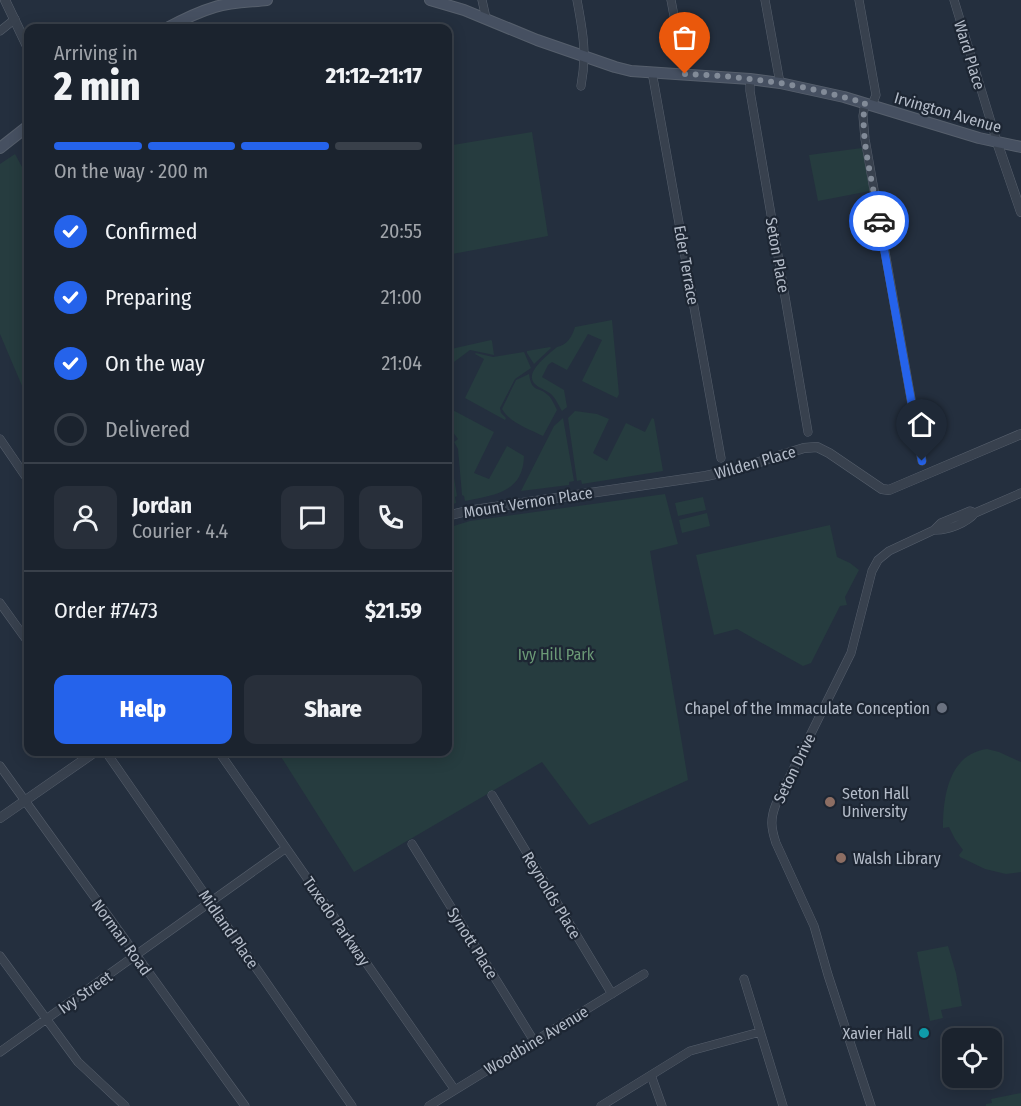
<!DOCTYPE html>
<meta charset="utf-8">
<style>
:root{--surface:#1b232e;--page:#282f3a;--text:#f1f3f6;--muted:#a0a4aa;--line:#39404a;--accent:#2563eb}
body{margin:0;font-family:"Fira Sans Condensed",sans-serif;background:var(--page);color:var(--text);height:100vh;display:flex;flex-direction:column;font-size:22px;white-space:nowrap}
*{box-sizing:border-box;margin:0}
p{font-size:20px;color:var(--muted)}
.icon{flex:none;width:33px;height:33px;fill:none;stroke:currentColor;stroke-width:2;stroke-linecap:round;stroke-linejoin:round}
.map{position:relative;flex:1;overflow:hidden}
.details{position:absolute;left:24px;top:24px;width:428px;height:732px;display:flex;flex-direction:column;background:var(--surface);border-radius:12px;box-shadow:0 3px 15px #0003,0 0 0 2px var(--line)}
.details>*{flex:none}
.buttons{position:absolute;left:942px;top:1028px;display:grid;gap:12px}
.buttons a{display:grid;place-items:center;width:60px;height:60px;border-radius:12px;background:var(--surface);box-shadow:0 3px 15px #0003,0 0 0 2px var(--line);font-size:30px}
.pin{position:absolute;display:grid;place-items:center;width:51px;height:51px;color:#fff;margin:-62px -26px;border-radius:50% 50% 50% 0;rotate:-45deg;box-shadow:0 0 6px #0007}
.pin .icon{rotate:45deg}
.courier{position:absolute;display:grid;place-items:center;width:60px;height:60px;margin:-30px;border:4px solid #2563eb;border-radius:50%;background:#fff;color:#222;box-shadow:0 2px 8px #0007}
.overview em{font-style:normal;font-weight:800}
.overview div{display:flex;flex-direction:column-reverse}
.overview{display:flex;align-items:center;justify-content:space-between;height:102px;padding:0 30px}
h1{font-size:39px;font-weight:800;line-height:45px}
.bar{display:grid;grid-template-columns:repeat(4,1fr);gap:9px 6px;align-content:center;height:72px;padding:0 30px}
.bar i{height:8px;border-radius:4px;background:var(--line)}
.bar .active{background:var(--accent)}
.bar p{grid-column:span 4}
.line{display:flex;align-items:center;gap:15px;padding:0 30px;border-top:2px solid var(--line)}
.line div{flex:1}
.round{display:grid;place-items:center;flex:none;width:63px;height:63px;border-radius:12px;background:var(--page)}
ol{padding:0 30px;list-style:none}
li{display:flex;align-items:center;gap:18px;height:66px}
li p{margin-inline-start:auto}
li .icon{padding:6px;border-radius:50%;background:var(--accent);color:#fff;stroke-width:4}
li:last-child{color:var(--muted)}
li i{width:33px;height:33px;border:3px solid var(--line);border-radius:50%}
.action{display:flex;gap:12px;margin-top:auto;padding:12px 30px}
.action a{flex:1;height:69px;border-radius:12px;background:var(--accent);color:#fff;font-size:24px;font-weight:800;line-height:69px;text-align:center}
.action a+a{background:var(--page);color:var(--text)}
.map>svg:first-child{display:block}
.green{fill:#263c3f}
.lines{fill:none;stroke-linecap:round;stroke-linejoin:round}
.minor-casing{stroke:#565f6c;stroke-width:9}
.tertiary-casing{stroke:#565f6c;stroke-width:10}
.secondary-casing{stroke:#565f6c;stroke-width:12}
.minor{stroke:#38414e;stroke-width:8}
.tertiary{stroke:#38414e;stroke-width:9}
.secondary{stroke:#465061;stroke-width:10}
.done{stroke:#828b98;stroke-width:6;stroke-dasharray:0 10.8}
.route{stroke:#2563eb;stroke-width:8}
.worship-dot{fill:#6b7280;stroke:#1d2633;stroke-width:2}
.education-dot{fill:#8d6e63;stroke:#1d2633;stroke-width:2}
.culture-dot{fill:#0f9aa8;stroke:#1d2633;stroke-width:2}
.labels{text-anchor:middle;stroke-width:4.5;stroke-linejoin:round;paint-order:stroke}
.street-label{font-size:16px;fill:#b4bcc9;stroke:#1d2633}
.park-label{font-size:16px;fill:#6b9a76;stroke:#1d2633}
.poi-label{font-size:16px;fill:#b4bcc9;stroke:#1d2633;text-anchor:end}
</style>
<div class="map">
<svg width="1021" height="1106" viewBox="0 0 1021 1106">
<rect width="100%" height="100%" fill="#242f3e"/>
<path class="green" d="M532,132L548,236L447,255V146Z
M862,148L870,191L818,201L809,155Z
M15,154L28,178V400L0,334V164Z
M612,320L619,394L617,398L582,381L602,340L588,334L567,370L552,362L548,365L542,377L564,390L567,407L562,411C559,406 556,399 552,395C547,390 540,389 535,384C523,373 549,354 557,347C567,345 572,337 575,327Z
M491,340L492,341L494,355L470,350L454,362L451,349Z
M550,347L551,348L534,364L527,353V351Z
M524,352L531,368L515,379L500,408L501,413L506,418L505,420L465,398L484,359L475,354L476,353L493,357Z
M529,374C532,394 538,385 549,396C552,399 555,406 557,410L543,436C529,429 510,423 502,409L516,380Z
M447,407L494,432L474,473L489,479L507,446L524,456C523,493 494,495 465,501L464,496L462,495L458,449L454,442L458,439L452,431L447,433Z
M575,411L597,414L609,419L593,453L607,461L626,423L645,432L652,418L654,419L663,471L582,484L581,480L577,481L568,418Z
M563,418L574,481L569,482V485L521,491L554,426Z
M447,444L449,447L457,496L455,497L456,503L447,506Z
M665,494L678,544L650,551L688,780L589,825L542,762L354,872L278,752H447V528L470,521Z
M703,497L706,510L678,516L675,503Z
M707,513L710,526L682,533L679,520Z
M830,525L837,557L850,563L859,570L845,597L847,605L840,606L811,663L803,666L737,629L714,635L696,555Z
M987,749L999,752L1021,762V872L1006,874L985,869L960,857L959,855L963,850L955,839L949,827L943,828C943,796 949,754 987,749Z
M948,946L956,973L962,1006L941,1010L943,1018L930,1021L917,952Z
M1021,1093V1106H986V1104L992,1103L991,1099Z"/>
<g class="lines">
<defs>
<path id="minor" d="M482,0L486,18
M577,0C583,32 587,54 581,86
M671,0L685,74
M765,0L780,83
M859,0L876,95L872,105
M954,0L997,142
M0,31L15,19
M652,72L721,458
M750,79V91L808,432
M865,103L863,116L865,139L922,461
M0,439L28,480
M934,530C947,531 967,523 975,513L1021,493
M0,603L28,642
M106,752L352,1106
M219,752L455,1090
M0,766L245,1106
M492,795L612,994
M412,844L534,1041
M0,956L78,1062L125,1106
M744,979L783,1106
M0,1052L286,848
M651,1075L662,1106
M429,1106L644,974
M601,1106L690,1051L760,1032
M871,1106L828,975L814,926L776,843C771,828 770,819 776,804L851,653L872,571L878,560L889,551L934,530L941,523L970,511L975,513"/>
<path id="tertiary" d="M5,0L28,48
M997,142L1021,212
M447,516L467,511L706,476L733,470L804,448L817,447L829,453L882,489L889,490L1021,434
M0,818L95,752"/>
<path id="secondary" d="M430,0L464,10L537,40L615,67L631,71L750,79L780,83L844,97L979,138L1021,147
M167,28C182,20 198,12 215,7C232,2 249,2 267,0
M0,148L28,126"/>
</defs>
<use href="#minor" class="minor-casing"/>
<use href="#tertiary" class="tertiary-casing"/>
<use href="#secondary" class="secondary-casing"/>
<use href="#minor" class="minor"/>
<use href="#tertiary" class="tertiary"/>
<use href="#secondary" class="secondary"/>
</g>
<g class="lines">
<path class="done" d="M685,74C706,75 728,76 750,79C789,83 827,92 865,103C859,137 874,186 879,221"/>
<path class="route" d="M879,221L922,461"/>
</g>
<circle class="worship-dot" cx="942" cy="708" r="6"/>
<g class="education-dot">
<circle cx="830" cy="802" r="6"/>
<circle cx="841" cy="858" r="6"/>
</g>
<circle class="culture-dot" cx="924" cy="1033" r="6"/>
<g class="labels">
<g class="street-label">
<text transform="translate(970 55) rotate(73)" y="6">Ward Place</text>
<text transform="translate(948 112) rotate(16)" y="6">Irvington Avenue</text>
<text transform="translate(778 255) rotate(80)" y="6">Seton Place</text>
<text transform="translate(687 265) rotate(80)" y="6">Eder Terrace</text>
<text transform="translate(755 462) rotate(-16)" y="6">Wilden Place</text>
<text transform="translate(528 502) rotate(-9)" y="6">Mount Vernon Place</text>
<text transform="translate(794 768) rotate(-64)" y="6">Seton Drive</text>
<text transform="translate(552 895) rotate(59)" y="6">Reynolds Place</text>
<text transform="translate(337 921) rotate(55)" y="6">Tuxedo Parkway</text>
<text transform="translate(229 929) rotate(55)" y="6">Midland Place</text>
<text transform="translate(122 937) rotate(54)" y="6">Norman Road</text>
<text transform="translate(473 943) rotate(58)" y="6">Synott Place</text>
<text transform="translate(85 992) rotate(-35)" y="6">Ivy Street</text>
<text transform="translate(536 1040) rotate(-31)" y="6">Woodbine Avenue</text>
</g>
<g class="park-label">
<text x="556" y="660">Ivy Hill Park</text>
</g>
<g class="poi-label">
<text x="930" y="714">Chapel of the Immaculate Conception</text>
<text x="842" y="799" text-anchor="start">Seton Hall<tspan x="842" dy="18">University</tspan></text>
<text x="853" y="864" text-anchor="start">Walsh Library</text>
<text x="912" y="1039">Xavier Hall</text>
</g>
</g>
</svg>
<div class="buttons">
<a><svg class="icon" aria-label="locate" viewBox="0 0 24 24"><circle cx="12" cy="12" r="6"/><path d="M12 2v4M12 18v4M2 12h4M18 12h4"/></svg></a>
</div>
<div class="pin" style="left:685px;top:74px;background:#ea580c"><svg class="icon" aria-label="bag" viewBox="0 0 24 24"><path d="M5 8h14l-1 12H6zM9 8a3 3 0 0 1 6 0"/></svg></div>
<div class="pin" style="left:922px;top:461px;background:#1f2937"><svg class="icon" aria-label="home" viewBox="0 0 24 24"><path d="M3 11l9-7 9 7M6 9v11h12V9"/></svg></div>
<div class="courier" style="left:879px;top:221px"><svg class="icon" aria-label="car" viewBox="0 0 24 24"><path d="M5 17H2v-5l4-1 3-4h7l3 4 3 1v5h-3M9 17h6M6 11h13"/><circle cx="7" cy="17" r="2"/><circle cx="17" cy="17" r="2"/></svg></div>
<section class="details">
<div class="overview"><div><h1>2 min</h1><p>Arriving in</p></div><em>21:12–21:17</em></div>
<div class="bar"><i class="active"></i><i class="active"></i><i class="active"></i><i></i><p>On the way · 200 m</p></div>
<ol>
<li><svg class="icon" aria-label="check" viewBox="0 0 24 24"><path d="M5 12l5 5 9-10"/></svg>Confirmed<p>20:55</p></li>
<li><svg class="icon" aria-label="check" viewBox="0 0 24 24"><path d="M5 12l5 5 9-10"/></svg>Preparing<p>21:00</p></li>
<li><svg class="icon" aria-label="check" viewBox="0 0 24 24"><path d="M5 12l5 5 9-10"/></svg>On the way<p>21:04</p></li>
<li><i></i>Delivered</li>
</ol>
<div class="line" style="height:108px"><a class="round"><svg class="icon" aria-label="person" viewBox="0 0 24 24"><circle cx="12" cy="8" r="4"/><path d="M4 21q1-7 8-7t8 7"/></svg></a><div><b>Jordan</b><p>Courier · 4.4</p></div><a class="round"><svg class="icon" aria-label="chat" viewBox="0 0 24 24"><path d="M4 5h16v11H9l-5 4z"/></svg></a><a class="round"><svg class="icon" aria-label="phone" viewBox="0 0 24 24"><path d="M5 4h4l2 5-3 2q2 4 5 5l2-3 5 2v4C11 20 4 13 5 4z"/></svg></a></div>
<div class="line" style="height:78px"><div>Order #7473</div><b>$21.59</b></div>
<div class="action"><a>Help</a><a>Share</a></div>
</section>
</div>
